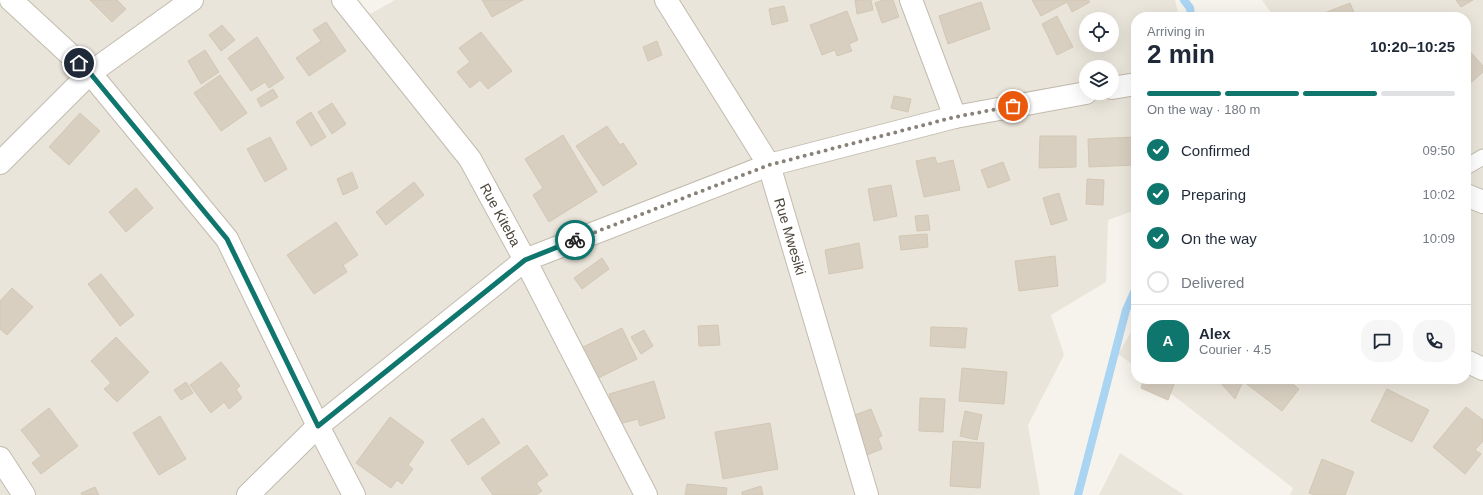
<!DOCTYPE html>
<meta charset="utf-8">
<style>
:root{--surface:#fff;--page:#f6f6f7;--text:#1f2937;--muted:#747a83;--line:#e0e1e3;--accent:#0f766e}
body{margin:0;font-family:Arial,sans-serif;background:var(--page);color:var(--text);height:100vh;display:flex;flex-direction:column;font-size:15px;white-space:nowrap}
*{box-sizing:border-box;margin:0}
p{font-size:13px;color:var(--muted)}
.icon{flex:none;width:22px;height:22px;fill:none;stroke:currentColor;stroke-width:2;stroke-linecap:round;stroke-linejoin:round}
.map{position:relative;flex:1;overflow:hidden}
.panel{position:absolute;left:1131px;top:12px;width:340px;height:372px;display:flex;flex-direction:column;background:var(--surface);border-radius:16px;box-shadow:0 4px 16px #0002}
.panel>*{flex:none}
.tools{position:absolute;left:1079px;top:12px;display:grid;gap:8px}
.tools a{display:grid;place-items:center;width:40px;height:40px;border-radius:50%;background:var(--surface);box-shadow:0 4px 16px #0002;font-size:20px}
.pin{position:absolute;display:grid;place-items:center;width:34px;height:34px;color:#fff;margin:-17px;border:2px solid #fff;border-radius:50%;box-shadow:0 1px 4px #0007}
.courier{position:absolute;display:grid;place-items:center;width:40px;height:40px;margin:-20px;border:3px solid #0f766e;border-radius:50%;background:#fff;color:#222;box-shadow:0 1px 5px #0007}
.overview em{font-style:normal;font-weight:700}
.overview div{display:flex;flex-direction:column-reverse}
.overview{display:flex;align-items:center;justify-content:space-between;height:68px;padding:0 16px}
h1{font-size:26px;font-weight:700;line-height:30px}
.bar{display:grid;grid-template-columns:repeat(4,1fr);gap:6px 4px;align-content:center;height:48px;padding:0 16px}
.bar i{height:5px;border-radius:3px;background:var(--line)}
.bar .active{background:var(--accent)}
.bar p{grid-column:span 4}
.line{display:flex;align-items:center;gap:10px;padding:0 16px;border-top:1px solid var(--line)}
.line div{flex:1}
.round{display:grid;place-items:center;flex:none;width:42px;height:42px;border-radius:16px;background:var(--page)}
ol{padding:0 16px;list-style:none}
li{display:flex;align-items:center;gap:12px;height:44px}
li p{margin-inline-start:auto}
li .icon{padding:4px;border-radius:50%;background:var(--accent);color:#fff;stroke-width:4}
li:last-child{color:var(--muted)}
li i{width:22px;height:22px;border:2px solid var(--line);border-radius:50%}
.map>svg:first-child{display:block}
.residential{fill:#eae5da;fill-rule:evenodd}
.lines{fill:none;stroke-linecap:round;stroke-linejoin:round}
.stream{stroke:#a9d4f2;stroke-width:8}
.building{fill:#d8cfc1;stroke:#d3c7b4}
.service-casing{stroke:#c2bbae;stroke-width:17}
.minor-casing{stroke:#c2bbae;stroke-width:24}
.service{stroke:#fff;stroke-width:15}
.minor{stroke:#fff;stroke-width:22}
.done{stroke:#878178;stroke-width:4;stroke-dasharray:0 7.2}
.route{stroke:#0f766e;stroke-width:5}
.labels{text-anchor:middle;stroke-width:3;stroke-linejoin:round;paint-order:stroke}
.street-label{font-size:14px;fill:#4b4439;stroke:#fff}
</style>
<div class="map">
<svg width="1483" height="495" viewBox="0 0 1483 495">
<rect width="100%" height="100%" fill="#f6f3ec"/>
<path class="residential" d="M0,0H357L370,14L395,0H1175L1179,17H1136V210L1108,220L1106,282L1051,315L1064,355L1028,425L1040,495H0ZM1086,19H1112V45H1086ZM1086,67H1112V93H1086Z
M1262,0H1483V495H1290L1293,488L1152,379H1466V17H1274Z
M1136,324V367L1118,354Z
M1120,453L1184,495H1099Z"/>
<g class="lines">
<path class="stream" d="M1184,0L1190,8L1191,17
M1078,495L1126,310L1136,288"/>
</g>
<path class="building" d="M90,0H117L126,9L112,22Z
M482,0H523L492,17Z
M855,0H871L873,10L857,14Z
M883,0H893L899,17L882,23L875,3Z
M1032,0H1088L1090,2L1072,12L1067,2L1041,16Z
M1456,0H1473L1461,7Z
M981,2L990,29L948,44L939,16Z
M1350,3L1356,17H1314Z
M784,6L788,21L772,25L769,9Z
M847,11L858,40L849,44L852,51L837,56L835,50L822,55L810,25Z
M1057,16L1073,47L1057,55L1042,24Z
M326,22L346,51L309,76L296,58L321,41L313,30Z
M222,25L235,40L221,51L209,35Z
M481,32L512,71L488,89L480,80L470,88L457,72L470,62L459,48Z
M257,37L284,78L269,88L265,82L251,91L228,58Z
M657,41L662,55L648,61L643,47Z
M1466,47L1483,66V72L1466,87Z
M205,50L219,72L201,84L188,61Z
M220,75L247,113L221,131L194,93Z
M273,89L278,97L261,107L257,99Z
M894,96L911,99L908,112L891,108Z
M332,103L346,124L332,134L318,112Z
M311,112L326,137L311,146L296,122Z
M80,113L100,131L69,165L49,147Z
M607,126L620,145L623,143L637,164L603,186L576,146Z
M563,135L597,192L549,222L533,195L543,188L525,159Z
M1040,136H1076V167L1039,168Z
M270,137L287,169L265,182L247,149Z
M1136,137V165L1089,167L1088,139Z
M935,157L937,164L953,160L960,190L924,197L916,161Z
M1003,162L1010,180L988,188L981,170Z
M352,172L358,188L343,195L337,179Z
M1087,179L1104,180L1103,205L1086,204Z
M414,182L424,195L386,225L376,212Z
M891,185L897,216L874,221L868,189Z
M136,188L153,208L126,232L109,212Z
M1059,193L1067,220L1051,225L1043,198Z
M928,215L930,230L917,231L915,216Z
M336,222L358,255L343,265L347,272L314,294L287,255Z
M927,234L928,247L901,250L899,236Z
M859,243L863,268L829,274L825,250Z
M1055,256L1058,286L1019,291L1015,261Z
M602,258L609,269L582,289L574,278Z
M101,274L134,315L120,326L88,284Z
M12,288L33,307L7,335L0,329V301Z
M718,325L720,345L699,346L698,326Z
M931,327L967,328L965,348L930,346Z
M622,328L637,359L590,382L575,351Z
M644,330L653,346L641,354L631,337Z
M116,337L149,372L117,402L104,389L111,383L91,361Z
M221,362L240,386L236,389L242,398L229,409L224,402L211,413L190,385Z
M962,368L1007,372L1004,404L959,401Z
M1144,379H1176L1168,400L1141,388Z
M1220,379H1244L1235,399L1218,380Z
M1246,379H1286L1299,389L1282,411L1244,382Z
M654,381L665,418L640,426L638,419L619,424L609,394Z
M186,382L193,393L181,400L174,390Z
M1387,389L1429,410L1412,442L1371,421Z
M920,398L945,399L943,432L919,431Z
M1466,407L1483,420V441L1475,450L1481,454L1465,474L1433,447Z
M49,408L78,446L41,474L32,463L41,456L21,430Z
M871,409L882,436L878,438L882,449L864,456L849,417Z
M965,411L982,415L977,440L960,436Z
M160,416L186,459L159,475L133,433Z
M390,417L424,442L408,465L413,469L402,484L397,480L391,488L356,463Z
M483,418L500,443L468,465L451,440Z
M770,423L778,469L723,479L715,432Z
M953,441L984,443L980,488L950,486Z
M527,445L548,475L536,483L542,491L536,495H493L481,478Z
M1322,459L1354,472L1345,495H1315L1309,493Z
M687,484L727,488L726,495H685Z
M761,486L763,495H742V492Z
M95,487L99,495H82L81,493Z"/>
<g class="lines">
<defs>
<path id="service" d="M1466,167L1483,157"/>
<g id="minor">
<path d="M11,0L90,73L227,239L318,426L354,495"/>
<path id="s1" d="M343,0L470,159L525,260L646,495"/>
<path id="s2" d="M666,0L769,165L867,495"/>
<path d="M911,0L955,117"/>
<path d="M1112,88L1136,84"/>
<path d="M0,163L90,73L192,0"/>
<path d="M1466,195L1483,202"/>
<path d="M1466,361L1483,369"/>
<path d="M0,458L24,495"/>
<path d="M248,495L318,426L525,260L769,165L955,117L1086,93"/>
</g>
</defs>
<use href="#service" class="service-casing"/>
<use href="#minor" class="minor-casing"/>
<use href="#service" class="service"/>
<use href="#minor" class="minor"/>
</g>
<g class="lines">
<path class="done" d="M575,240L769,165L955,117L1013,106"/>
<path class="route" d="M79,63L90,73L227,239L318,426L525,260L575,240"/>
</g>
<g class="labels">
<g class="street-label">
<text dy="5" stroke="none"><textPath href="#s1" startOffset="267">Rue Kiteba</textPath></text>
<text dy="5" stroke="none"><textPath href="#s2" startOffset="269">Rue Mwesiki</textPath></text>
</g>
</g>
</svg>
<div class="tools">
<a><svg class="icon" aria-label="locate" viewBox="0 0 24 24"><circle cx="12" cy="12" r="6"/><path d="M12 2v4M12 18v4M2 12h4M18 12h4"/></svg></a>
<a><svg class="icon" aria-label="layers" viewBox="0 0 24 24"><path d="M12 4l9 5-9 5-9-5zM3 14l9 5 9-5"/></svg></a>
</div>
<div class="pin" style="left:1013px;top:106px;background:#ea580c"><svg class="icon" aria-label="bag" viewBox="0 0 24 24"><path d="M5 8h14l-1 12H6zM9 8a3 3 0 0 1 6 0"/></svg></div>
<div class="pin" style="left:79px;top:63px;background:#1f2937"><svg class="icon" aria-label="home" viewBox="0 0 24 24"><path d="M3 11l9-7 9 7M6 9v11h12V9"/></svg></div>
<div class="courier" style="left:575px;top:240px"><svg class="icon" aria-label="bike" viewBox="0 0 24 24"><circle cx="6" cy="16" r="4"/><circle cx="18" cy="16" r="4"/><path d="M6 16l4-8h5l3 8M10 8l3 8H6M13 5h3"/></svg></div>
<section class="panel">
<div class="overview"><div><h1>2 min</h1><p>Arriving in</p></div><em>10:20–10:25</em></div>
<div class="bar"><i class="active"></i><i class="active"></i><i class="active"></i><i></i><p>On the way · 180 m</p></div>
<ol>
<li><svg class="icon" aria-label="check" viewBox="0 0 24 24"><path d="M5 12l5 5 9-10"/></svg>Confirmed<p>09:50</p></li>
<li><svg class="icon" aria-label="check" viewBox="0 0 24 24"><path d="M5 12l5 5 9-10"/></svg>Preparing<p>10:02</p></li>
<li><svg class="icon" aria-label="check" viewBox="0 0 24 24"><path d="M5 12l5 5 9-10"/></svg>On the way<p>10:09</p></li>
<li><i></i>Delivered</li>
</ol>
<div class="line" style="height:72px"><b class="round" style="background:var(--accent);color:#fff">A</b><div><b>Alex</b><p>Courier · 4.5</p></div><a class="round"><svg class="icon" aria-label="chat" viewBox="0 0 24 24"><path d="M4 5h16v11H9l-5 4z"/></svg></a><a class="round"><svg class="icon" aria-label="phone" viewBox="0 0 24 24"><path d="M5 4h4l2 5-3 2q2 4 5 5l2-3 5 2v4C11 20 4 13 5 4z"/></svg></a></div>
</section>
</div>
